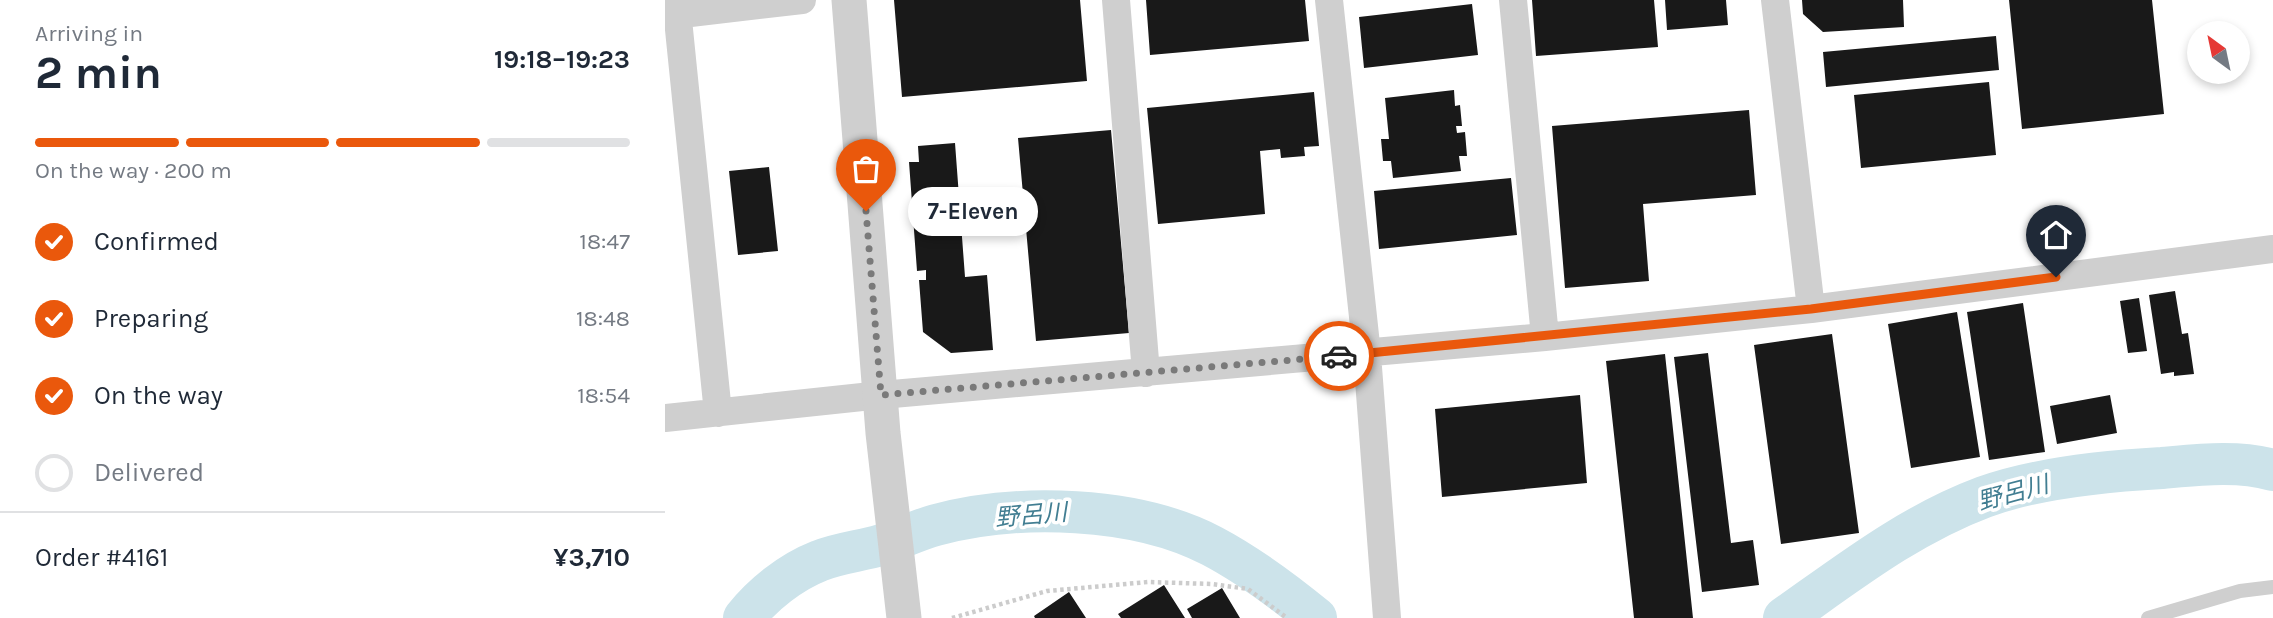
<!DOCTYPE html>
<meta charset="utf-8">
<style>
:root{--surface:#fff;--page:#f6f6f7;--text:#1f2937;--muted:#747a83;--line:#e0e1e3;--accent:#ea580c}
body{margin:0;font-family:Karla,"Noto Sans JP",sans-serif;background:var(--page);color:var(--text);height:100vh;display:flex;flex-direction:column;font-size:26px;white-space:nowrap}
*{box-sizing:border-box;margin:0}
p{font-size:23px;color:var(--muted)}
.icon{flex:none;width:38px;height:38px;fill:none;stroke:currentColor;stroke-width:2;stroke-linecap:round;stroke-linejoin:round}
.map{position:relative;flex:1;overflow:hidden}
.drawer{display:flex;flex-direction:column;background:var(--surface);width:665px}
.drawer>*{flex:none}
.needle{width:46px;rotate:327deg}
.tools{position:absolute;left:1522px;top:21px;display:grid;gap:14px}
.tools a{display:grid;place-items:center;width:63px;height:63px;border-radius:50%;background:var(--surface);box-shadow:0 4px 10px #0003;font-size:35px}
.pin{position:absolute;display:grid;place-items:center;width:60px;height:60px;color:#fff;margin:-72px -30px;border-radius:50% 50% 50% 0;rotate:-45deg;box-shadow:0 0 7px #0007}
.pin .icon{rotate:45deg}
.courier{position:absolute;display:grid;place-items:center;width:70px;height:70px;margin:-35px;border:5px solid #ea580c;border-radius:50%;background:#fff;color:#222;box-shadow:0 2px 9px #0007}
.bubble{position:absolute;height:49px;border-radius:24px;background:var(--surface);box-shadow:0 4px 10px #0003;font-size:23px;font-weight:700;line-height:49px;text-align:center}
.headline em{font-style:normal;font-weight:700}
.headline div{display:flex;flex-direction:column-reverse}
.headline{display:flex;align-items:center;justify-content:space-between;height:119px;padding:0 35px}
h1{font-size:46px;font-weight:700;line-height:52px}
.bar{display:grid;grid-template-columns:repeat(4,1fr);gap:10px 7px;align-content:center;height:84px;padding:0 35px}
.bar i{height:9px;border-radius:5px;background:var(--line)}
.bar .selected{background:var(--accent)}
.bar p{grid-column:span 4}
.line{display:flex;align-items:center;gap:18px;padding:0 35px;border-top:2px solid var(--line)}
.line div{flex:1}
ol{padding:0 35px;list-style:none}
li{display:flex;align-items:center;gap:21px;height:77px}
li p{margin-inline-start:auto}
li .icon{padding:7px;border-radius:50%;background:var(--accent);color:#fff;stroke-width:4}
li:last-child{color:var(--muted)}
li i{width:38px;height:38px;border:4px solid var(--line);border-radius:50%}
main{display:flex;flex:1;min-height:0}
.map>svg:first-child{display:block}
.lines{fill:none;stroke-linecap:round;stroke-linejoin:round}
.river{stroke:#cce3ea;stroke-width:42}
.building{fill:#191919}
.path{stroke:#ccc;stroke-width:4.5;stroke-dasharray:3.5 3.5;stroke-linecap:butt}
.service{stroke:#cfcfcf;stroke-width:14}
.minor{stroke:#cfcfcf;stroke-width:28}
.tertiary{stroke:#cfcfcf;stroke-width:35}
.done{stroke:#7a7a7a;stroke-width:7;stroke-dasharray:0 12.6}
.route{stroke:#ea580c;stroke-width:9}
.labels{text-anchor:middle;stroke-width:7;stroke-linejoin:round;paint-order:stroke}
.water-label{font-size:24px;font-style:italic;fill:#427e92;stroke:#fff}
</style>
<main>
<section class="drawer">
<div class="headline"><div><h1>2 min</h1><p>Arriving in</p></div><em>19:18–19:23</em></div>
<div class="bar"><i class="selected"></i><i class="selected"></i><i class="selected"></i><i></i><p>On the way · 200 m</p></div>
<ol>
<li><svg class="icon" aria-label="check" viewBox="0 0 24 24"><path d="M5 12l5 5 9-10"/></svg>Confirmed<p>18:47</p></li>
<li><svg class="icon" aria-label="check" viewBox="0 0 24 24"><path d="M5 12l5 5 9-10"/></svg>Preparing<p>18:48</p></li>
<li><svg class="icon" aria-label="check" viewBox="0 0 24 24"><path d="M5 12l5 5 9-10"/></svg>On the way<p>18:54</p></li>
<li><i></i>Delivered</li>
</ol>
<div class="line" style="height:91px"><div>Order #4161</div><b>¥3,710</b></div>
</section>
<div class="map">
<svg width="1608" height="618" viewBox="0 0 1608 618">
<rect width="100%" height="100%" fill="#fff"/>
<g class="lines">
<path class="river" d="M79,618C98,594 126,572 154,561C173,553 196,551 216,545C235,539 252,530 271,525C353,503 471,506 547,546C585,566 618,591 651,618
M1119,618C1183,573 1244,525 1319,497C1371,478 1442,471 1497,468C1532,465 1573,460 1608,470"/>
</g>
<path class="building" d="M229,0H415L422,81L237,97Z
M481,0H640L644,41L485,55Z
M867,0H989L993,47L871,56Z
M1000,0H1061L1063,25L1002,30Z
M1137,0H1238L1239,27L1158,32L1138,14Z
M1344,0H1487L1499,114L1357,129Z
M807,4L813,55L699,68L694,17Z
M1331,36L1334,70L1161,87L1158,52Z
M1324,82L1331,155L1196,168L1189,95Z
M789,90L790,106L795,105L797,126H791L792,133L800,132L802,156H794L796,171L728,178L726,161H718L716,139H724L720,98Z
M649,92L654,146L639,147L640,156L616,158L615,149L595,151L600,214L493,224L482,108Z
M1084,110L1091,195L978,204L984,281L900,288L887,126Z
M446,130L464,333L371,341L353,138Z
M290,143L300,277L322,275L328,350L286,353L258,332L254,280H261V270L252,271L244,162H254L253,146Z
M104,167L113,251L73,255L64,171Z
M846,178L852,235L714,249L709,191Z
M1510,291L1517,334L1523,333L1529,374L1509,376V372L1496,374L1484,295Z
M1474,298L1482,351L1463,353L1455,301Z
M1358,303L1380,452L1324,460L1302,312Z
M1292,312L1315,457L1246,468L1223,324Z
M1167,334L1194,533L1116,544L1089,345Z
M1043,353L1066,543L1088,540L1094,585L1037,592L1009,357Z
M1000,354L1028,618H969L941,361Z
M915,395L922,483L777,497L770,409Z
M1445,395L1452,433L1392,444L1385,406Z
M499,585L520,618H456L453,614Z
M557,588L575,618H527L522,609Z
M404,592L421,618H370L369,616Z"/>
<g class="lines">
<path class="path" d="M287,618L382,591L483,582L547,584L583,589L622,618"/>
<path class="service" d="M1483,618L1575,591L1608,587"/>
<path class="minor" d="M11,0L53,413
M451,0L481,373
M664,0L702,354L722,618
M848,0L880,337
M1110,0L1146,309
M0,16L137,0
M0,418L216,395L880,337L1146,309L1608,249"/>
<path class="tertiary" d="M184,0L218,433L239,618"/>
</g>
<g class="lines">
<path class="done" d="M201,211L216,395L674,356"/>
<path class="route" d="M674,356L1146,309L1391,277"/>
</g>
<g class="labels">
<g class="water-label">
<text transform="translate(1348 493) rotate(-15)" y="8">野呂川</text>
<text transform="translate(366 515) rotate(-5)" y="8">野呂川</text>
</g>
</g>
</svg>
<div class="tools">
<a><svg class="needle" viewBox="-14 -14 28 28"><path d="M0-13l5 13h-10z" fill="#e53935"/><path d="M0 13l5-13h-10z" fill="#747a83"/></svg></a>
</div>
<div class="pin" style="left:201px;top:211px;background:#ea580c"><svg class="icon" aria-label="bag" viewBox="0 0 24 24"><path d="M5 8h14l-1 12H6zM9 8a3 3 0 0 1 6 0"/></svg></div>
<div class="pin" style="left:1391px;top:277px;background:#1f2937"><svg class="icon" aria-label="home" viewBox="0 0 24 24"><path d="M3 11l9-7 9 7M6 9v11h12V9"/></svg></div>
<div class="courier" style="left:674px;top:356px"><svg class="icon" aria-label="car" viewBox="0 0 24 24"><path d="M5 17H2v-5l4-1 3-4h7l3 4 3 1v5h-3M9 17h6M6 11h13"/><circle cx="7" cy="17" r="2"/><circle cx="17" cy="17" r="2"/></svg></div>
<div class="bubble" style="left:243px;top:187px;width:130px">7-Eleven</div>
</div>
</main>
